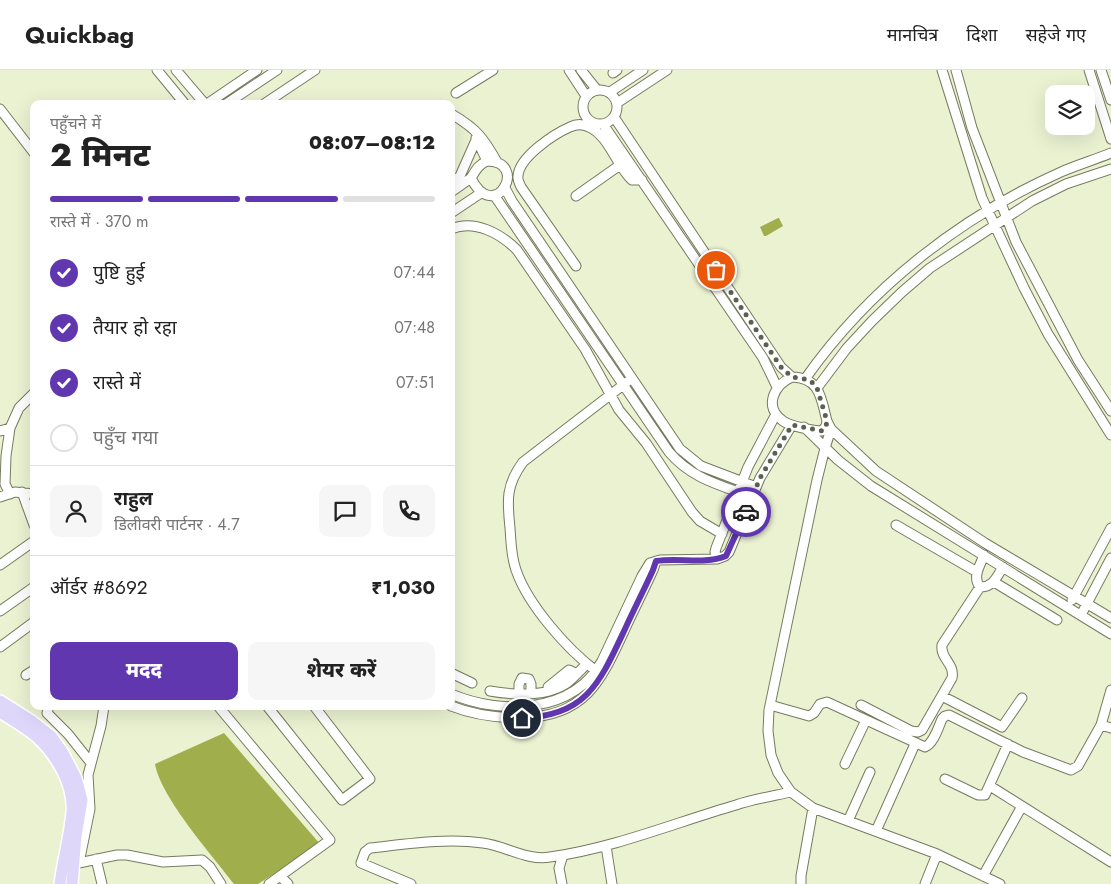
<!DOCTYPE html>
<html lang="hi">
<meta charset="utf-8">
<style>
:root{--surface:#fff;--page:#f6f6f6;--text:#222;--muted:#767676;--line:#e0e0e0;--accent:#6037af}
body{margin:0;font-family:Jost,"Noto Sans Devanagari",sans-serif;background:var(--page);color:var(--text);height:100vh;display:flex;flex-direction:column;font-size:19px;white-space:nowrap}
*{box-sizing:border-box;margin:0}
p{font-size:16px;color:var(--muted)}
.icon{flex:none;width:28px;height:28px;fill:none;stroke:currentColor;stroke-width:2;stroke-linecap:round;stroke-linejoin:round}
.map{position:relative;flex:1;overflow:hidden}
.sheet{position:absolute;left:30px;top:30px;width:425px;height:610px;display:flex;flex-direction:column;background:var(--surface);border-radius:10px;box-shadow:0 5px 20px #0002}
.sheet>*{flex:none}
.buttons{position:absolute;left:1045px;top:15px;display:grid;gap:10px}
.buttons a{display:grid;place-items:center;width:50px;height:50px;border-radius:10px;background:var(--surface);box-shadow:0 5px 20px #0002;font-size:25px}
.pin{position:absolute;display:grid;place-items:center;width:42px;height:42px;color:#fff;margin:-21px;border:2px solid #fff;border-radius:50%;box-shadow:0 1px 5px #0007}
.courier{position:absolute;display:grid;place-items:center;width:50px;height:50px;margin:-25px;border:4px solid #6037af;border-radius:50%;background:#fff;color:#222;box-shadow:0 1px 6px #0007}
.overview em{font-style:normal;font-weight:800}
.overview div{display:flex;flex-direction:column-reverse}
.overview{display:flex;align-items:center;justify-content:space-between;height:85px;padding:0 20px}
h1{font-size:32px;font-weight:800;line-height:38px}
.bar{display:grid;grid-template-columns:repeat(4,1fr);gap:8px 5px;align-content:center;height:60px;padding:0 20px}
.bar i{height:6px;border-radius:4px;background:var(--line)}
.bar .on{background:var(--accent)}
.bar p{grid-column:span 4}
.line{display:flex;align-items:center;gap:12px;padding:0 20px;border-top:1px solid var(--line)}
.line div{flex:1}
.round{display:grid;place-items:center;flex:none;width:52px;height:52px;border-radius:10px;background:var(--page)}
ol{padding:0 20px;list-style:none}
li{display:flex;align-items:center;gap:15px;height:55px}
li p{margin-inline-start:auto}
li .icon{padding:5px;border-radius:50%;background:var(--accent);color:#fff;stroke-width:4}
li:last-child{color:var(--muted)}
li i{width:28px;height:28px;border:2px solid var(--line);border-radius:50%}
.action{display:flex;gap:10px;margin-top:auto;padding:10px 20px}
.action a{flex:1;height:58px;border-radius:10px;background:var(--accent);color:#fff;font-size:20px;font-weight:800;line-height:58px;text-align:center}
.action a+a{background:var(--page);color:var(--text)}
header{display:flex;align-items:center;gap:30px;box-sizing:border-box;height:70px;padding:0 25px;background:var(--surface);border-bottom:1px solid var(--line)}
header strong{font-size:24px}
nav{display:flex;gap:28px;margin-inline-start:auto;font-size:18px}
.map>svg:first-child{display:block}
.water{fill:#a0ae4c}
.lines{fill:none;stroke-linecap:round;stroke-linejoin:round}
.minor-casing{stroke:#757b5f;stroke-width:11}
.major-casing{stroke:#fff;stroke-width:14}
.minor{stroke:#fff;stroke-width:9}
.major{stroke:#ded7fa;stroke-width:11}
.done{stroke:#5c604e;stroke-width:5;stroke-dasharray:0 9}
.route{stroke:#6037af;stroke-width:6}
</style>
<header>
<strong>Quickbag</strong>
<nav><a>मानचित्र</a><a>दिशा</a><a>सहेजे गए</a></nav>
</header>
<div class="map">
<svg width="1111" height="814" viewBox="0 0 1111 814">
<rect width="100%" height="100%" fill="#ebf2d2"/>
<path class="water" d="M778,148H779L783,156L766,166H764L760,157Z
M224,663L320,774L258,814H234C212,785 161,728 155,694Z"/>
<g class="lines">
<defs>
<path id="minor" d="M157,0L185,34
M176,0L205,34
M569,0L586,26
M581,0L597,20
M942,0L982,128L1024,218L1048,264L1111,365
M956,0L972,58L1016,172L1078,290L1111,341
M1089,0L1111,69
M1101,0L1111,30
M613,3L617,0
M583 37a17 17 0 1 1 34 0a17 17 0 1 1-34 0Z
M610,22L643,0
M456,23L493,0
M617,33L667,0
M207,34L257,0
M226,34L277,0
M264,34L315,0
M0,39L34,83
M453,45C477,59 484,69 497,92
M614,47L781,297L792,307
M603,54L763,288L777,317
M476,68L487,91
M487,91C530,91 495,156 471,108C476,100 478,95 487,91Z
M451,113L460,106L476,70
M505,118L512,131L680,379L701,396L756,417
M451,122L471,108
M494,125L669,382C692,409 720,415 752,427
M576,126L620,95
M451,143L481,123
M451,159C475,149 501,164 517,180L585,279L619,340L646,373L692,442L700,451L722,464
M576,196L521,117C520,114 517,110 518,106C519,87 554,64 570,57C576,54 583,54 589,57C608,65 616,94 630,108L632,110H642
M792,307C821,308 821,329 827,351L826,356L822,361C814,361 790,356 783,351C763,337 774,315 792,307Z
M805,309C869,218 960,147 1061,102C1077,95 1094,90 1111,83
M817,318L847,278L872,251L902,222L930,198L1032,131L1066,114L1111,99
M827,351L831,359L876,401L985,473L1111,548
M804,357L838,390L871,416L1111,564
M831,359L825,378L817,410L769,640L768,661L771,685L778,703L791,722L813,738L937,784L1000,814
M0,361L10,358
M22,422L34,455
M10,424L5,414L6,386L10,358L19,338L34,323
M0,427L15,422L34,424
M896,455L977,502
M984,485C980,496 972,507 980,517C993,518 997,506 1003,497
M717,489L715,482L716,478L748,397L776,344
M0,495L34,471
M994,512L1057,550
M1072,530L1111,458
M0,541L34,517
M1081,545L1111,488
M0,577L34,552
M596,601C567,579 528,535 516,500C511,486 511,471 510,458C507,430 506,415 523,392L627,312
M451,603L472,613
M26,605L34,600
M548,617L569,600L577,604
M490,621C513,625 546,627 567,613C574,608 580,600 587,594
M519,623V614L522,608L529,609L531,614V623
M451,624C501,645 573,644 602,591L642,506L650,493L660,490L717,489L725,486L729,482L760,408L792,355
M942,626L1002,657L1022,628
M770,635L809,646L814,643L820,634L827,632L925,677C934,673 938,658 942,649L945,646L949,645L1023,682L1071,700L1078,696L1101,655L1111,620
M861,635L911,661L918,662L922,660L952,608C955,593 940,589 942,575L980,517
M49,636L47,643L68,664L91,693
M218,636L330,770L269,814
M267,636L342,730L370,709L314,636
M451,636C474,645 498,648 522,648C585,646 600,613 624,561C633,541 644,520 653,500L656,491
M1101,655L1111,658
M845,694L866,650
M945,709L978,725H985L1008,674
M990,716L1111,792
M848,751L870,702
M876,761L915,674
M606,776L612,814
M96,789L102,814
M79,793L90,739L88,705L101,656L104,636
M74,794L117,785H127L163,792L202,790L210,797L221,814
M280,806L288,814
M983,806L1022,736
M411,814L361,793L365,782L370,778C408,774 445,768 483,773C506,776 527,791 550,787C614,778 674,753 736,735C754,729 773,726 791,722
M562,814L559,798L563,785
M801,814V806L813,738
M925,814L937,784"/>
<path id="major" d="M0,631L33,652L51,666L63,683L76,708L82,730L76,766L72,814
M0,642C12,650 27,658 38,668C57,686 74,715 72,742C70,766 63,790 60,814"/>
</defs>
<use href="#minor" class="minor-casing"/>
<use href="#major" class="major-casing"/>
<use href="#minor" class="minor"/>
<use href="#major" class="major"/>
</g>
<g class="lines">
<path class="done" d="M716,200L781,297L792,307L805,309L811,311L817,318L827,351L826,356L822,361L792,355L760,408L746,442"/>
<path class="route" d="M522,648C587,646 600,612 625,559C634,539 644,520 653,500L656,491C679,487 703,495 726,486L746,442"/>
</g>
</svg>
<div class="buttons">
<a><svg class="icon" aria-label="layers" viewBox="0 0 24 24"><path d="M12 4l9 5-9 5-9-5zM3 14l9 5 9-5"/></svg></a>
</div>
<div class="pin" style="left:716px;top:200px;background:#ea580c"><svg class="icon" aria-label="bag" viewBox="0 0 24 24"><path d="M5 8h14l-1 12H6zM9 8a3 3 0 0 1 6 0"/></svg></div>
<div class="pin" style="left:522px;top:648px;background:#1f2937"><svg class="icon" aria-label="home" viewBox="0 0 24 24"><path d="M3 11l9-7 9 7M6 9v11h12V9"/></svg></div>
<div class="courier" style="left:746px;top:442px"><svg class="icon" aria-label="car" viewBox="0 0 24 24"><path d="M5 17H2v-5l4-1 3-4h7l3 4 3 1v5h-3M9 17h6M6 11h13"/><circle cx="7" cy="17" r="2"/><circle cx="17" cy="17" r="2"/></svg></div>
<section class="sheet">
<div class="overview"><div><h1>2 मिनट</h1><p>पहुँचने में</p></div><em>08:07–08:12</em></div>
<div class="bar"><i class="on"></i><i class="on"></i><i class="on"></i><i></i><p>रास्ते में · 370 m</p></div>
<ol>
<li><svg class="icon" aria-label="check" viewBox="0 0 24 24"><path d="M5 12l5 5 9-10"/></svg>पुष्टि हुई<p>07:44</p></li>
<li><svg class="icon" aria-label="check" viewBox="0 0 24 24"><path d="M5 12l5 5 9-10"/></svg>तैयार हो रहा<p>07:48</p></li>
<li><svg class="icon" aria-label="check" viewBox="0 0 24 24"><path d="M5 12l5 5 9-10"/></svg>रास्ते में<p>07:51</p></li>
<li><i></i>पहुँच गया</li>
</ol>
<div class="line" style="height:90px"><a class="round"><svg class="icon" aria-label="person" viewBox="0 0 24 24"><circle cx="12" cy="8" r="4"/><path d="M4 21q1-7 8-7t8 7"/></svg></a><div><b>राहुल</b><p>डिलीवरी पार्टनर · 4.7</p></div><a class="round"><svg class="icon" aria-label="chat" viewBox="0 0 24 24"><path d="M4 5h16v11H9l-5 4z"/></svg></a><a class="round"><svg class="icon" aria-label="phone" viewBox="0 0 24 24"><path d="M5 4h4l2 5-3 2q2 4 5 5l2-3 5 2v4C11 20 4 13 5 4z"/></svg></a></div>
<div class="line" style="height:65px"><div>ऑर्डर #8692</div><b>₹1,030</b></div>
<div class="action"><a>मदद</a><a>शेयर करें</a></div>
</section>
</div>
